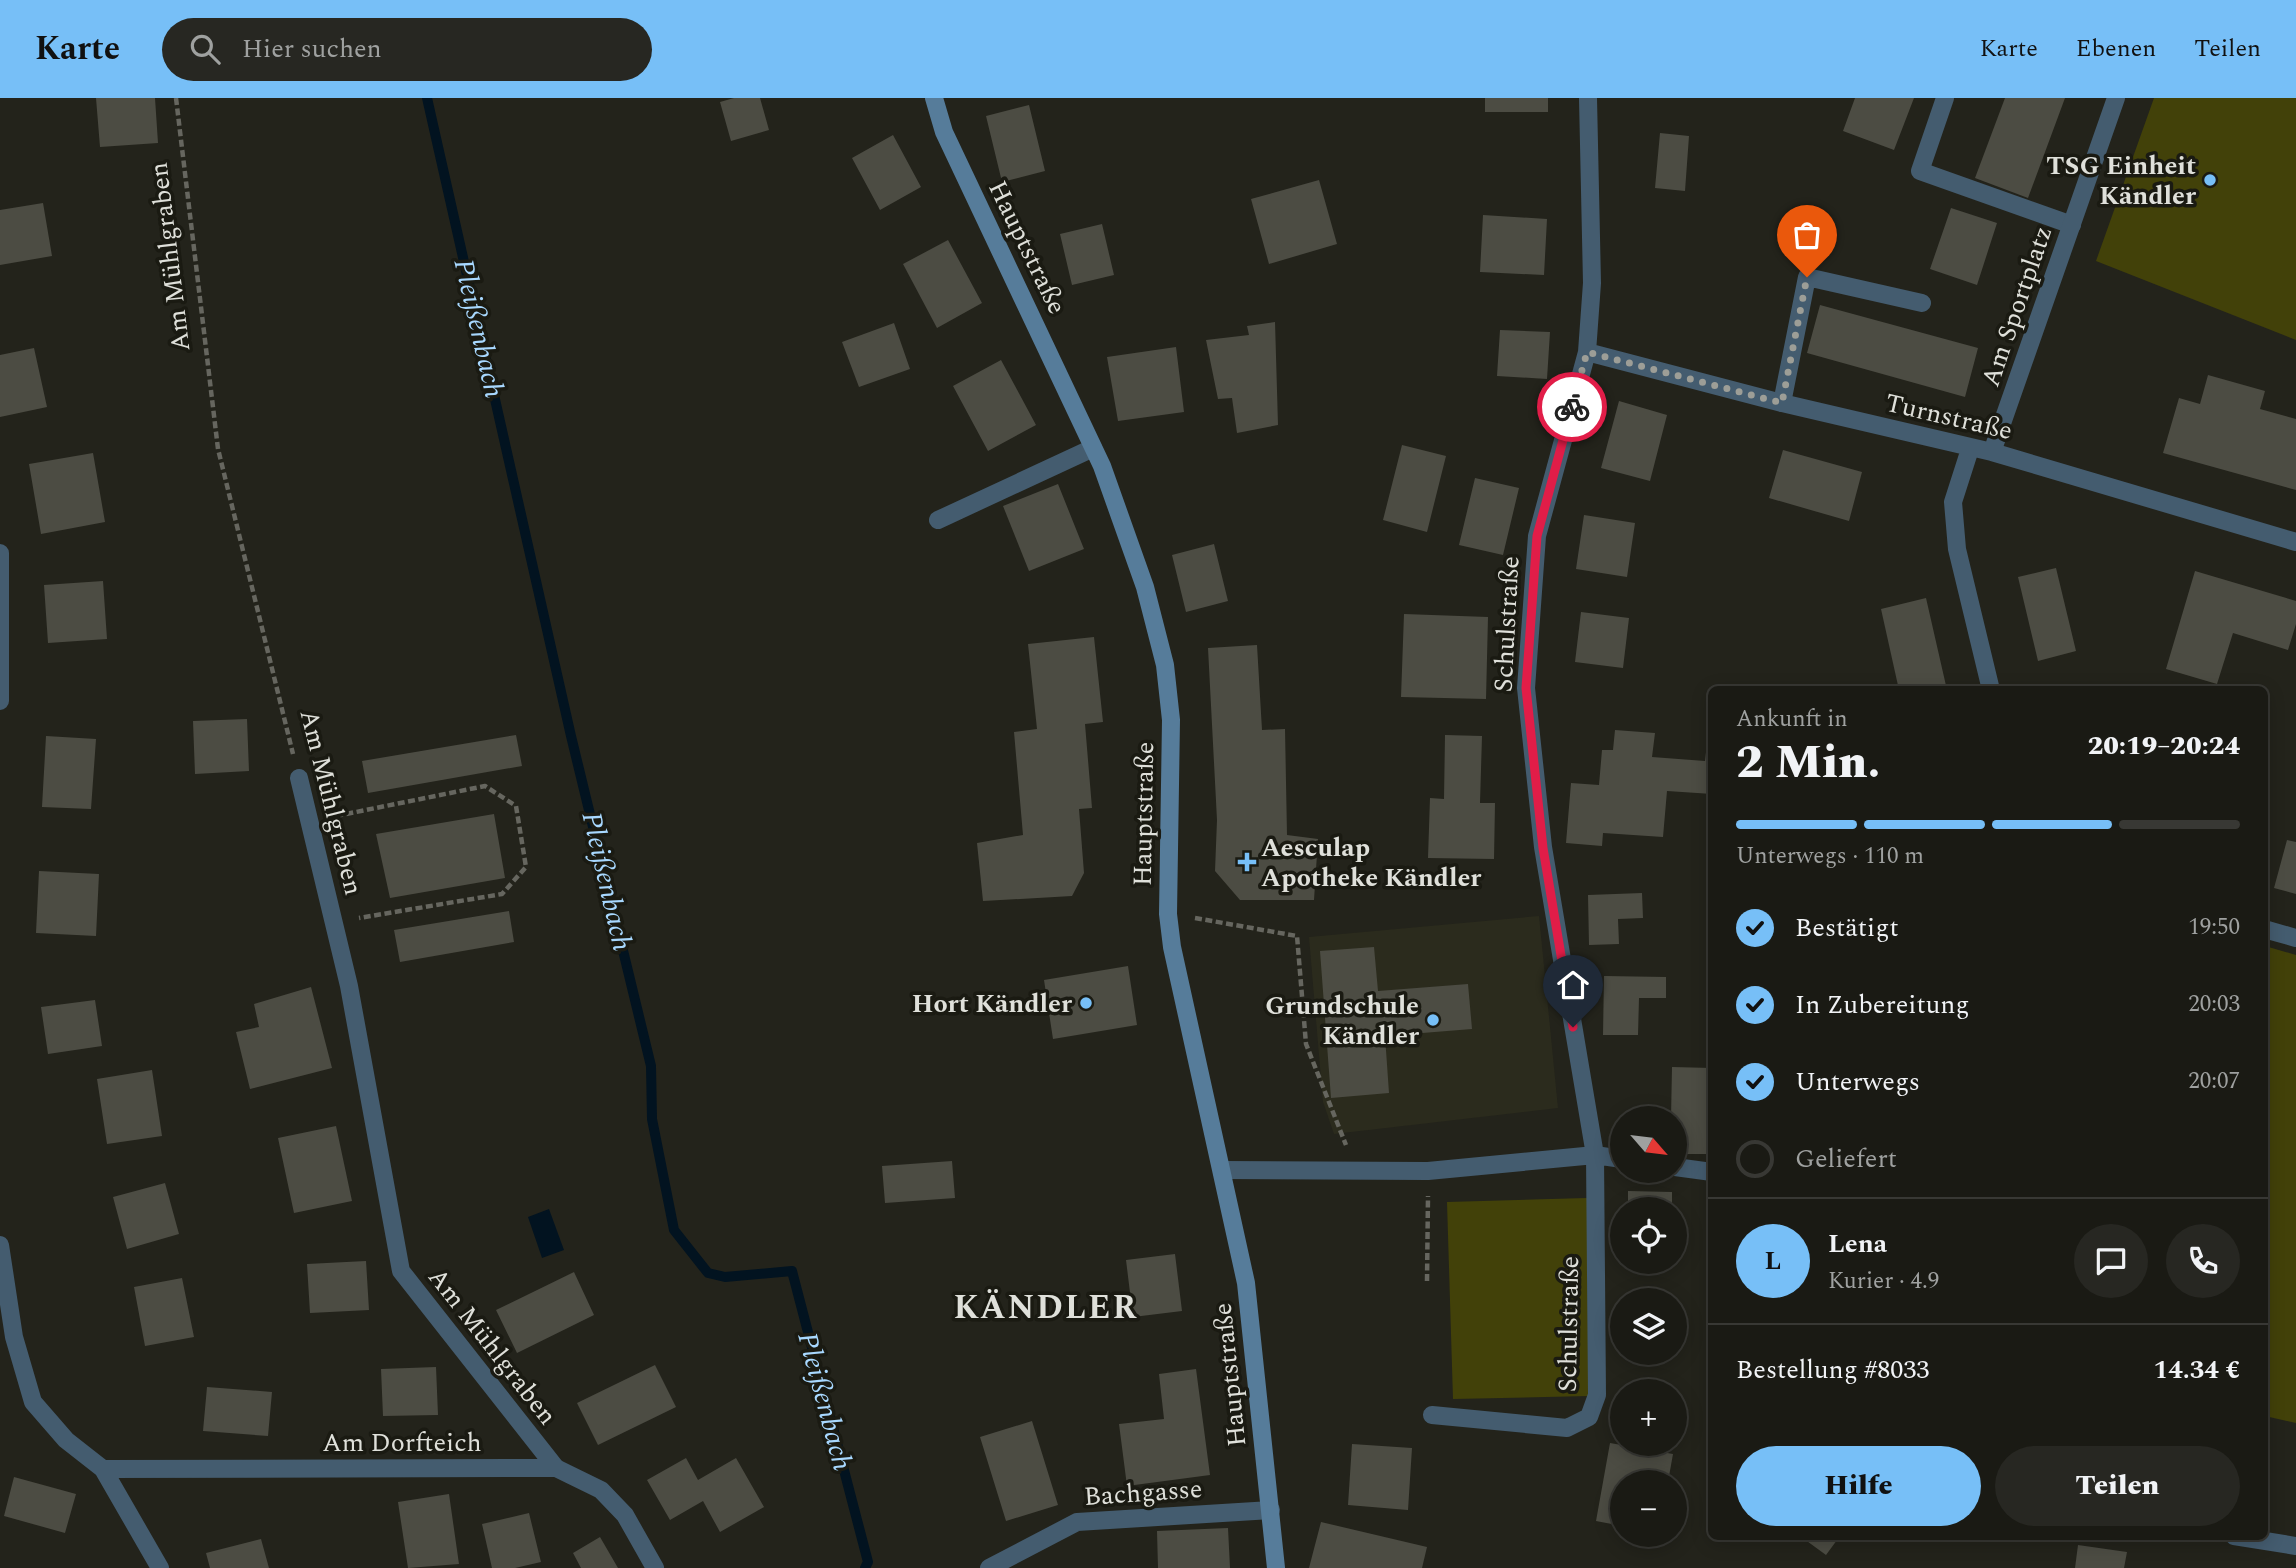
<!DOCTYPE html>
<html lang="de">
<meta charset="utf-8">
<style>
:root{--surface:#1a1a14;--page:#272722;--text:#f1f3f6;--muted:#9fa1a0;--line:#383834;--accent:#77bff7}
body{margin:0;font-family:Spectral,serif;background:var(--page);color:var(--text);height:100vh;display:flex;flex-direction:column;font-size:26px;white-space:nowrap}
*{box-sizing:border-box;margin:0}
p{font-size:23px;color:var(--muted)}
.icon{flex:none;width:38px;height:38px;fill:none;stroke:currentColor;stroke-width:2;stroke-linecap:round;stroke-linejoin:round}
.map{position:relative;flex:1;overflow:hidden}
.details{position:absolute;left:1708px;top:588px;width:560px;height:854px;display:flex;flex-direction:column;background:var(--surface);border-radius:10px;box-shadow:0 4px 18px #0003,0 0 0 2px var(--line)}
.details>*{flex:none}
.needle{width:46px;rotate:118deg}
.tools{position:absolute;left:1610px;top:1008px;display:grid;gap:14px}
.tools a{display:grid;place-items:center;width:77px;height:77px;border-radius:50%;background:var(--surface);box-shadow:0 4px 18px #0003,0 0 0 2px var(--line);font-size:35px}
.pin{position:absolute;display:grid;place-items:center;width:60px;height:60px;color:#fff;margin:-72px -30px;border-radius:50% 50% 50% 0;rotate:-45deg;box-shadow:0 0 7px #0007}
.pin .icon{rotate:45deg}
.courier{position:absolute;display:grid;place-items:center;width:70px;height:70px;margin:-35px;border:5px solid #e11d48;border-radius:50%;background:#fff;color:#222;box-shadow:0 2px 9px #0007}
.summary em{font-style:normal;font-weight:800}
.summary div{display:flex;flex-direction:column-reverse}
.summary{display:flex;align-items:center;justify-content:space-between;height:119px;padding:0 28px}
h1{font-size:46px;font-weight:800;line-height:52px}
.bar{display:grid;grid-template-columns:repeat(4,1fr);gap:10px 7px;align-content:center;height:84px;padding:0 28px}
.bar i{height:9px;border-radius:5px;background:var(--line)}
.bar .active{background:var(--accent)}
.bar p{grid-column:span 4}
.line{display:flex;align-items:center;gap:18px;padding:0 28px;border-top:2px solid var(--line)}
.line div{flex:1}
.round{display:grid;place-items:center;flex:none;width:74px;height:74px;border-radius:37px;background:var(--page)}
ol{padding:0 28px;list-style:none}
li{display:flex;align-items:center;gap:21px;height:77px}
li p{margin-inline-start:auto}
li .icon{padding:7px;border-radius:50%;background:var(--accent);color:#111;stroke-width:4}
li:last-child{color:var(--muted)}
li i{width:38px;height:38px;border:4px solid var(--line);border-radius:50%}
.action{display:flex;gap:14px;margin-top:auto;padding:14px 28px}
.action a{flex:1;height:80px;border-radius:42px;background:var(--accent);color:#111;font-size:28px;font-weight:800;line-height:80px;text-align:center}
.action a+a{background:var(--page);color:var(--text)}
header{display:flex;align-items:center;gap:42px;box-sizing:border-box;height:98px;padding:0 35px;background:var(--accent);color:#111}
header strong{font-size:33px}
nav{display:flex;gap:38px;margin-inline-start:auto;font-size:24px}
.search{width:490px;height:63px;background:var(--page);display:flex;align-items:center;gap:18px;box-sizing:border-box;padding:0 24px;border-radius:38px;color:var(--muted);font-size:26px}
.map>svg:first-child{display:block}
.built{fill:#2b2b1d}
.green{fill:#424109}
.water{fill:#021320}
.lines{fill:none;stroke-linecap:round;stroke-linejoin:round}
.stream{stroke:#021320;stroke-width:10}
.building{fill:#4c4c43}
.path{stroke:#66665f;stroke-width:4.5;stroke-dasharray:7 3.5;stroke-linecap:butt}
.lane{stroke:#445c6f;stroke-width:18}
.street{stroke:#445c6f;stroke-width:18}
.secondary{stroke:#567c9a;stroke-width:18}
.done{stroke:#9d9e97;stroke-width:7;stroke-dasharray:0 12.6}
.route{stroke:#e11d48;stroke-width:9}
.poi-dot{fill:#77bff7;stroke:#1a1a12;stroke-width:2.5}
.labels{text-anchor:middle;stroke-width:7;stroke-linejoin:round;paint-order:stroke}
.poi-label{font-size:26px;font-weight:bold;fill:#dfe0da;stroke:#1a1a12;text-anchor:end}
.street-label{font-size:26px;fill:#dfe0da;stroke:#1a1a12}
.water-label{font-size:28px;font-style:italic;fill:#a8d8ff;stroke:#1a1a12}
.district-label{font-size:33px;font-weight:bold;letter-spacing:2px;fill:#dfe0da;stroke:#1a1a12}
</style>
<header>
<strong>Karte</strong>
<div class="search"><svg class="icon" aria-label="search" viewBox="0 0 24 24"><circle cx="10" cy="10" r="6"/><path d="M15 15l6 6"/></svg>Hier suchen</div>
<nav><a>Karte</a><a>Ebenen</a><a>Teilen</a></nav>
</header>
<div class="map">
<svg width="2296" height="1470" viewBox="0 0 2296 1470">
<rect width="100%" height="100%" fill="#23231b"/>
<path class="built" d="M1539,818L1558,1010L1334,1036L1323,1004L1309,839Z"/>
<path class="green" d="M2154,0H2296V242L2096,163Z
M2265,848L2296,857V1325L2265,1318Z
M1587,1100L1589,1298L1453,1301L1447,1104Z"/>
<path class="water" d="M549,1111L564,1152L542,1160L528,1119Z"/>
<g class="lines">
<path class="stream" d="M427,0L571,638L651,968L652,1021L674,1132L708,1175L725,1179L792,1173L868,1464L865,1470"/>
</g>
<path class="building" d="M96,0H155L158,45L100,49Z
M734,0H760L769,32L731,43L720,4Z
M1485,0H1548V14H1485Z
M1855,0H1914L1894,52L1843,33Z
M2005,0H2065L2028,100L1975,80Z
M1029,7L1045,73L1002,84L986,18Z
M1660,35L1689,38L1685,93L1655,90Z
M893,37L921,89L880,112L852,60Z
M1319,82L1337,146L1269,166L1251,101Z
M43,105L52,158L0,167V112Z
M1951,110L1997,125L1977,187L1930,171Z
M1483,117L1547,121L1544,177L1480,174Z
M1102,126L1114,177L1072,187L1060,136Z
M948,142L982,205L937,230L903,166Z
M1820,207L1978,250L1965,299L1807,255Z
M1275,224L1278,327L1237,335L1232,300L1218,301L1206,242L1249,237L1247,228Z
M894,225L910,271L859,289L842,244Z
M1500,232L1550,234L1547,281L1497,278Z
M1176,249L1184,314L1118,323L1107,259Z
M34,250L47,309L0,319V257Z
M1001,262L1036,327L988,353L953,288Z
M2208,277L2265,293L2260,311L2296,321V392L2163,355L2179,300L2200,306Z
M1619,303L1667,317L1650,383L1601,370Z
M1402,347L1446,358L1427,434L1383,422Z
M1783,352L1862,374L1849,423L1769,400Z
M93,355L105,424L41,436L29,366Z
M1475,380L1519,390L1503,457L1459,447Z
M1058,386L1084,451L1029,473L1003,408Z
M1584,417L1635,425L1627,479L1576,471Z
M1214,446L1228,503L1186,514L1172,457Z
M2056,470L2076,553L2038,563L2018,479Z
M2195,473L2296,503V526L2288,552L2233,535L2217,586L2166,571Z
M103,483L107,541L48,545L44,487Z
M1926,500L1947,592H1899L1881,511Z
M1581,514L1629,520L1623,570L1575,564Z
M1404,516L1488,519L1486,601L1401,599Z
M1094,539L1103,624L1085,626L1092,710L1079,711L1084,775L1072,798L983,803L977,745L1023,737L1014,634L1037,631L1028,546Z
M1257,547L1262,632L1285,631L1287,737L1318,741L1314,802H1240L1215,773L1217,722L1208,550Z
M247,621L249,673L195,676L193,623Z
M1615,632L1655,635L1652,659L1705,663L1707,645H1712V696L1667,693L1663,739L1603,735L1602,748L1566,745L1571,685L1599,687L1602,652H1613Z
M516,637L522,668L368,695L362,663Z
M1445,637L1482,638L1480,705H1495L1494,761L1428,760L1430,700L1444,701Z
M46,638L96,641L91,711L42,709Z
M494,716L505,780L390,800L376,736Z
M2287,742L2296,744V796L2274,790Z
M39,773L99,776L96,838L36,835Z
M1642,795L1643,820L1618,821L1619,846L1589,847L1588,797Z
M509,813L514,844L400,864L394,832Z
M1374,849L1378,893L1468,886L1472,931L1385,938L1389,995L1331,1000L1320,853Z
M1128,868L1137,927L1053,941L1044,882Z
M1604,878L1666,879V900H1639L1638,937H1603Z
M311,889L332,970L250,991L236,934L259,929L254,906Z
M95,902L102,948L48,956L41,909Z
M1672,969L1712,970V1056H1675V1020H1671Z
M152,972L162,1038L107,1046L97,981Z
M336,1028L352,1103L294,1115L278,1040Z
M952,1063L955,1100L885,1105L882,1068Z
M165,1085L179,1136L127,1151L113,1099Z
M1628,1093L1672,1094V1111H1628Z
M1175,1156L1182,1213L1133,1219L1126,1162Z
M366,1163L369,1212L310,1215L307,1166Z
M574,1174L594,1217L517,1255L496,1212Z
M182,1180L194,1239L145,1248L134,1189Z
M655,1267L676,1309L598,1347L577,1305Z
M436,1269L438,1317L383,1318L381,1271Z
M1196,1271L1210,1377L1127,1388L1119,1326L1164,1321L1159,1276Z
M207,1289L272,1294L268,1338L203,1333Z
M1032,1323L1058,1407L1006,1423L980,1339Z
M1610,1345L1673,1356L1668,1384H1622V1428L1596,1423Z
M1352,1346L1412,1350L1408,1412L1348,1407Z
M686,1360L698,1382L736,1360L764,1409L720,1434L703,1403L670,1422L647,1382Z
M14,1379L76,1396L65,1435L4,1418Z
M449,1396L459,1466L408,1470L398,1404Z
M529,1415L541,1464L515,1470H492L482,1426Z
M1321,1424L1427,1449L1422,1470H1309Z
M1228,1430L1230,1470H1158L1157,1433Z
M1800,1438H1840L1826,1457Z
M600,1439L618,1470H581L573,1455Z
M261,1441L269,1470H210L206,1455Z
M2078,1447L2127,1454L2124,1470H2075Z"/>
<g class="lines">
<path class="path" d="M176,0L218,351L293,656
M336,718L485,688L516,708L526,769L502,796L359,820
M1195,820L1297,838L1306,946L1346,1047
M1427,1183L1428,1098"/>
<path class="lane" d="M1945,0L1920,73L2072,127
M1782,305L1807,179L1922,205
M938,422L1093,350
M299,680L349,888L401,1173L556,1370"/>
<path class="street" d="M1587,254L1782,305L1992,354L2296,444
M1970,351L1953,404L1957,451L1991,592
M1992,354L2116,0
M0,455V603
M2264,831L2296,840
M1675,1069L1712,1074
M1222,1072L1428,1073L1595,1057L1622,1061
M0,1147L14,1239L33,1304L66,1342L103,1371L160,1470
M1432,1317L1567,1330L1589,1319L1597,1297L1595,1057L1543,749L1526,590L1537,438L1587,254L1592,185L1588,0
M103,1371L556,1370L601,1392L625,1417L655,1470
M2234,1438L2296,1448
M989,1470L1077,1424L1271,1412"/>
<path class="secondary" d="M934,0L944,34L1102,368L1145,489L1165,567L1171,622L1168,816L1172,849L1246,1185L1276,1470"/>
</g>
<g class="lines">
<path class="done" d="M1572,309L1587,254L1782,305L1807,179"/>
<path class="route" d="M1572,309L1537,438L1526,590L1543,750L1573,929"/>
</g>
<g class="poi-dot">
<circle cx="2210" cy="82" r="7"/>
<path d="M1243.5 753.5h7v7h7v7h-7v7h-7v-7h-7v-7h7z"/>
<circle cx="1086" cy="905" r="7"/>
<circle cx="1433" cy="922" r="7"/>
</g>
<g class="labels">
<g class="poi-label">
<text x="2196" y="76">TSG Einheit<tspan x="2196" dy="30">Kändler</tspan></text>
<text x="1261" y="758" text-anchor="start">Aesculap<tspan x="1261" dy="30">Apotheke Kändler</tspan></text>
<text x="1072" y="914">Hort Kändler</text>
<text x="1419" y="916">Grundschule<tspan x="1419" dy="30">Kändler</tspan></text>
</g>
<g class="street-label">
<text transform="translate(1028 149) rotate(64)" y="9">Hauptstraße</text>
<text transform="translate(169 159) rotate(-97)" y="9">Am Mühlgraben</text>
<text transform="translate(2016 208) rotate(-71)" y="9">Am Sportplatz</text>
<text transform="translate(1949 318) rotate(13)" y="9">Turnstraße</text>
<text transform="translate(1506 526) rotate(-87)" y="9">Schulstraße</text>
<text transform="translate(332 704) rotate(76)" y="9">Am Mühlgraben</text>
<text transform="translate(1143 716) rotate(-89)" y="9">Hauptstraße</text>
<text transform="translate(1568 1226) rotate(-89)" y="9">Schulstraße</text>
<text transform="translate(493 1248) rotate(52)" y="9">Am Mühlgraben</text>
<text transform="translate(1229 1277) rotate(-96)" y="9">Hauptstraße</text>
<text x="402" y="1353">Am Dorfteich</text>
<text transform="translate(1143 1394) rotate(-4)" y="9">Bachgasse</text>
</g>
<g class="water-label">
<text transform="translate(480 230) rotate(77)" y="10">Pleißenbach</text>
<text transform="translate(608 783) rotate(77)" y="10">Pleißenbach</text>
<text transform="translate(826 1303) rotate(75)" y="10">Pleißenbach</text>
</g>
<g class="district-label">
<text x="1046" y="1220">KÄNDLER</text>
</g>
</g>
</svg>
<div class="tools">
<a><svg class="needle" viewBox="-14 -14 28 28"><path d="M0-13l5 13h-10z" fill="#e53935"/><path d="M0 13l5-13h-10z" fill="#9fa1a0"/></svg></a>
<a><svg class="icon" aria-label="locate" viewBox="0 0 24 24"><circle cx="12" cy="12" r="6"/><path d="M12 2v4M12 18v4M2 12h4M18 12h4"/></svg></a>
<a><svg class="icon" aria-label="layers" viewBox="0 0 24 24"><path d="M12 4l9 5-9 5-9-5zM3 14l9 5 9-5"/></svg></a>
<a>+</a>
<a>−</a>
</div>
<div class="pin" style="left:1807px;top:179px;background:#ea580c"><svg class="icon" aria-label="bag" viewBox="0 0 24 24"><path d="M5 8h14l-1 12H6zM9 8a3 3 0 0 1 6 0"/></svg></div>
<div class="pin" style="left:1573px;top:929px;background:#1f2937"><svg class="icon" aria-label="home" viewBox="0 0 24 24"><path d="M3 11l9-7 9 7M6 9v11h12V9"/></svg></div>
<div class="courier" style="left:1572px;top:309px"><svg class="icon" aria-label="bike" viewBox="0 0 24 24"><circle cx="6" cy="16" r="4"/><circle cx="18" cy="16" r="4"/><path d="M6 16l4-8h5l3 8M10 8l3 8H6M13 5h3"/></svg></div>
<section class="details">
<div class="summary"><div><h1>2 Min.</h1><p>Ankunft in</p></div><em>20:19–20:24</em></div>
<div class="bar"><i class="active"></i><i class="active"></i><i class="active"></i><i></i><p>Unterwegs · 110 m</p></div>
<ol>
<li><svg class="icon" aria-label="check" viewBox="0 0 24 24"><path d="M5 12l5 5 9-10"/></svg>Bestätigt<p>19:50</p></li>
<li><svg class="icon" aria-label="check" viewBox="0 0 24 24"><path d="M5 12l5 5 9-10"/></svg>In Zubereitung<p>20:03</p></li>
<li><svg class="icon" aria-label="check" viewBox="0 0 24 24"><path d="M5 12l5 5 9-10"/></svg>Unterwegs<p>20:07</p></li>
<li><i></i>Geliefert</li>
</ol>
<div class="line" style="height:126px"><b class="round" style="background:var(--accent);color:#111">L</b><div><b>Lena</b><p>Kurier · 4.9</p></div><a class="round"><svg class="icon" aria-label="chat" viewBox="0 0 24 24"><path d="M4 5h16v11H9l-5 4z"/></svg></a><a class="round"><svg class="icon" aria-label="phone" viewBox="0 0 24 24"><path d="M5 4h4l2 5-3 2q2 4 5 5l2-3 5 2v4C11 20 4 13 5 4z"/></svg></a></div>
<div class="line" style="height:91px"><div>Bestellung #8033</div><b>14.34 €</b></div>
<div class="action"><a>Hilfe</a><a>Teilen</a></div>
</section>
</div>
